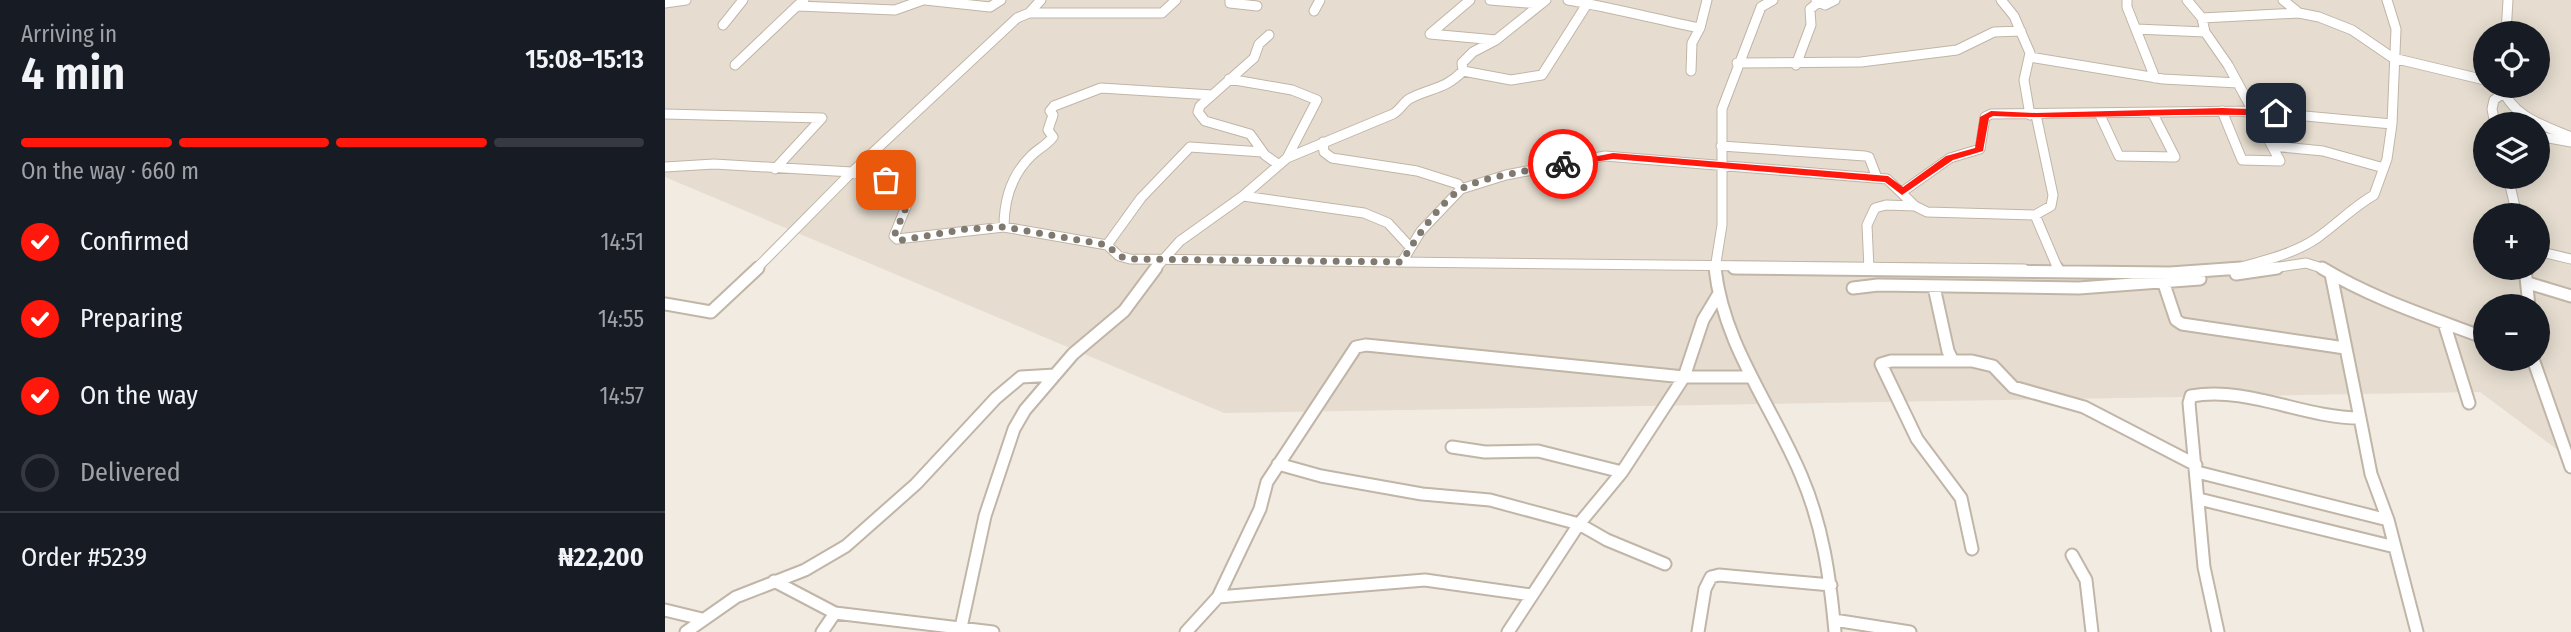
<!DOCTYPE html>
<meta charset="utf-8">
<style>
:root{--surface:#171b24;--page:#20242c;--text:#f1f3f6;--muted:#9ea1a6;--line:#363941;--accent:#ff180b}
body{margin:0;font-family:"Fira Sans Condensed",sans-serif;background:var(--page);color:var(--text);height:100vh;display:flex;flex-direction:column;font-size:26px;white-space:nowrap}
*{box-sizing:border-box;margin:0}
p{font-size:23px;color:var(--muted)}
.icon{flex:none;width:38px;height:38px;fill:none;stroke:currentColor;stroke-width:2;stroke-linecap:round;stroke-linejoin:round}
.map{position:relative;flex:1;overflow:hidden}
.panel{display:flex;flex-direction:column;background:var(--surface);width:665px}
.panel>*{flex:none}
.fabs{position:absolute;left:1808px;top:21px;display:grid;gap:14px}
.fabs a{display:grid;place-items:center;width:77px;height:77px;border-radius:50%;background:var(--surface);box-shadow:0 4px 18px #0003;font-size:35px}
.pin{position:absolute;display:grid;place-items:center;width:60px;height:60px;color:#fff;margin:-30px;border-radius:14px;box-shadow:0 4px 10px #0006}
.courier{position:absolute;display:grid;place-items:center;width:70px;height:70px;margin:-35px;border:5px solid #ff180b;border-radius:50%;background:#fff;color:#222;box-shadow:0 2px 9px #0007}
.headline em{font-style:normal;font-weight:600}
.headline div{display:flex;flex-direction:column-reverse}
.headline{display:flex;align-items:center;justify-content:space-between;height:119px;padding:0 21px}
h1{font-size:46px;font-weight:600;line-height:52px}
.bar{display:grid;grid-template-columns:repeat(4,1fr);gap:10px 7px;align-content:center;height:84px;padding:0 21px}
.bar i{height:9px;border-radius:5px;background:var(--line)}
.bar .active{background:var(--accent)}
.bar p{grid-column:span 4}
.line{display:flex;align-items:center;gap:18px;padding:0 21px;border-top:2px solid var(--line)}
.line div{flex:1}
ol{padding:0 21px;list-style:none}
li{display:flex;align-items:center;gap:21px;height:77px}
li p{margin-inline-start:auto}
li .icon{padding:7px;border-radius:50%;background:var(--accent);color:#fff;stroke-width:4}
li:last-child{color:var(--muted)}
li i{width:38px;height:38px;border:4px solid var(--line);border-radius:50%}
main{display:flex;flex:1;min-height:0}
.map>svg:first-child{display:block}
.residential{fill:#e6ddd0;fill-rule:evenodd}
.lines{fill:none;stroke-linecap:round;stroke-linejoin:round}
.street-far1-casing{stroke:#c0b5a7;stroke-width:11}
.street-casing{stroke:#c0b5a7;stroke-width:15}
.street-far1{stroke:#fff;stroke-width:9}
.street{stroke:#fff;stroke-width:11}
.route{fill:#ff180b}
.done{stroke:#807970;stroke-width:7;stroke-dasharray:0 12.6}
</style>
<main>
<section class="panel">
<div class="headline"><div><h1>4 min</h1><p>Arriving in</p></div><em>15:08–15:13</em></div>
<div class="bar"><i class="active"></i><i class="active"></i><i class="active"></i><i></i><p>On the way · 660 m</p></div>
<ol>
<li><svg class="icon" aria-label="check" viewBox="0 0 24 24"><path d="M5 12l5 5 9-10"/></svg>Confirmed<p>14:51</p></li>
<li><svg class="icon" aria-label="check" viewBox="0 0 24 24"><path d="M5 12l5 5 9-10"/></svg>Preparing<p>14:55</p></li>
<li><svg class="icon" aria-label="check" viewBox="0 0 24 24"><path d="M5 12l5 5 9-10"/></svg>On the way<p>14:57</p></li>
<li><i></i>Delivered</li>
</ol>
<div class="line" style="height:91px"><div>Order #5239</div><b>₦22,200</b></div>
</section>
<div class="map">
<svg width="1906" height="632" viewBox="0 0 1906 632">
<rect width="100%" height="100%" fill="#f2ebe2"/>
<path class="residential" d="M0,0H1906V460L1815,392L559,413L0,177ZM1820,33H1872V86H1820ZM1820,124H1872V177H1820ZM1820,215H1872V268H1820ZM1820,306H1872V359H1820Z"/>
<g class="lines">
<defs>
<path id="street-far1" d="M139,0L132,6L230,10L258,0
M260,0L325,7L336,0
M565,0V3L592,6
M825,0L875,4
M903,0C948,8 991,19 1035,28
M1151,0L1160,5L1170,0
M1336,0L1349,16L1365,53L1359,80L1365,115
M1462,0V7L1490,78
M1522,0L1537,18L1540,32L1563,65L1615,161L1577,160L1557,111
M1618,0L1634,13
M0,3L21,0
M649,11L655,0
M364,13L376,0
M1537,18L1634,13L1654,17L1687,30L1728,58L1820,80
M58,25L78,0
M1471,29L1540,32
M1841,33L1843,0
M765,34L831,40
M765,34L805,0
M604,35L594,44L589,58L535,106L533,112L540,121L585,134L600,155L614,165
M1365,57L1498,79L1573,83
M1072,63L1196,62L1292,50L1329,32L1356,31
M70,65L132,6
M1131,65L1146,25L1145,9L1154,2
M798,71L846,80L877,75L922,4
M1026,71L1027,43L1035,28L1042,0
M564,79L627,90L652,100L622,158
M1837,86C1845,116 1880,126 1906,137
M1434,113L1454,156L1510,157L1487,112
M0,114L157,118
M1830,124L1827,109L1829,100L1837,94
M1872,136L1906,142
M658,142L659,152L667,158L752,171L793,184L796,189
M1056,146L1200,156L1204,157L1212,178
M1607,146L1658,151L1719,168
M0,167L49,164L187,172L221,180L242,204L229,236L232,239L339,227L442,245L454,256L465,259L1359,269
M110,169L157,118
M1843,177L1852,215
M1237,192L1285,158L1315,149L1320,117L1326,114L1587,111L1727,124
M578,196L699,213L723,223L745,247
M1370,215L1393,269
M339,227C339,200 347,174 367,155C373,149 382,145 388,137L383,130L388,115L385,111L389,106L436,88L547,95
M442,245L476,198L525,147L597,152
M1872,251L1906,259
M737,262L756,231L796,189L841,175L940,156L1222,179L1250,206L1262,212L1370,215L1386,206L1388,195L1371,115
M91,269L187,172L352,18L364,13H497L511,0
M490,269L515,241L578,196L622,158L728,114C735,110 738,103 744,99C766,87 778,91 798,71L797,63L808,52L831,40L881,0
M1050,269L1057,225V109L1096,7L1108,0
M1204,269L1202,225L1210,208L1221,205L1250,206
M1570,269C1597,261 1629,254 1652,238C1672,224 1688,207 1709,195L1722,159L1727,124L1731,29L1722,0
M1601,269L1641,263L1660,269"/>
<path id="street" d="M1050,268C1058,344 1107,406 1136,475C1158,526 1165,577 1170,632
M1069,268L1505,273L1576,268
M1392,268L1393,270
M1657,268C1708,299 1765,317 1820,338
M1860,268L1864,306
M1571,274L1612,268
M1863,283L1906,296
M1499,284L1511,320L1517,324L1680,348
M1269,287L1283,351L1288,361H1307L1328,366L1348,387L1419,407L1531,465
M1188,288L1213,285L1414,288L1535,279
M0,304L46,312L93,268
M1779,323L1804,403
M1868,359L1906,467
M1288,361H1226L1216,364L1252,439L1296,498L1307,549
M1695,418L1706,474L1723,520L1752,632
M787,447L820,452L873,451L957,472
M613,464L656,476L757,494L825,500L914,524L942,540L1000,564
M1532,472L1723,520
M1534,499L1730,547
M1407,555L1421,580L1427,632
M109,581L170,613L328,632
M553,597L760,580L866,595
M0,610L37,619
M1169,620L1245,632
M21,632L71,597L140,570L181,546L251,484L331,398L356,377L390,375
M157,632L170,613
M295,632L320,516L349,429L360,410L408,354L459,311L491,268
M521,632L553,597L595,509L602,482L691,347L701,345L1019,377H1085
M843,632L914,524L957,472L1019,377L1038,320L1053,295
M1033,632L1040,589L1046,577L1054,575L1166,585
M1553,632L1539,567L1524,403L1526,396C1584,386 1637,418 1695,418L1666,274"/>
</defs>
<use href="#street-far1" class="street-far1-casing"/>
<use href="#street" class="street-casing"/>
<use href="#street-far1" class="street-far1"/>
<use href="#street" class="street"/>
</g>
<path class="route" d="M1557,108L1611,110L1615,113L1611,116C1516,112 1422,120 1328,116L1324,118L1318,151L1288,160L1237,195L1220,182L948,159L898,167L893,164L948,153L1223,176L1238,187L1281,156L1310,148L1315,117L1326,111L1371,113Z"/>
<g class="lines">
<path class="done" d="M221,180L242,205L229,236L237,240L301,229L339,227L442,245L454,256L465,259L737,262C748,241 776,202 796,189C816,177 873,169 898,164"/>
</g>
</svg>
<div class="fabs">
<a><svg class="icon" aria-label="locate" viewBox="0 0 24 24"><circle cx="12" cy="12" r="6"/><path d="M12 2v4M12 18v4M2 12h4M18 12h4"/></svg></a>
<a><svg class="icon" aria-label="layers" viewBox="0 0 24 24"><path d="M12 4l9 5-9 5-9-5zM3 14l9 5 9-5"/></svg></a>
<a>+</a>
<a>−</a>
</div>
<div class="pin" style="left:221px;top:180px;background:#ea580c"><svg class="icon" aria-label="bag" viewBox="0 0 24 24"><path d="M5 8h14l-1 12H6zM9 8a3 3 0 0 1 6 0"/></svg></div>
<div class="pin" style="left:1611px;top:113px;background:#1f2937"><svg class="icon" aria-label="home" viewBox="0 0 24 24"><path d="M3 11l9-7 9 7M6 9v11h12V9"/></svg></div>
<div class="courier" style="left:898px;top:164px"><svg class="icon" aria-label="bike" viewBox="0 0 24 24"><circle cx="6" cy="16" r="4"/><circle cx="18" cy="16" r="4"/><path d="M6 16l4-8h5l3 8M10 8l3 8H6M13 5h3"/></svg></div>
</div>
</main>
